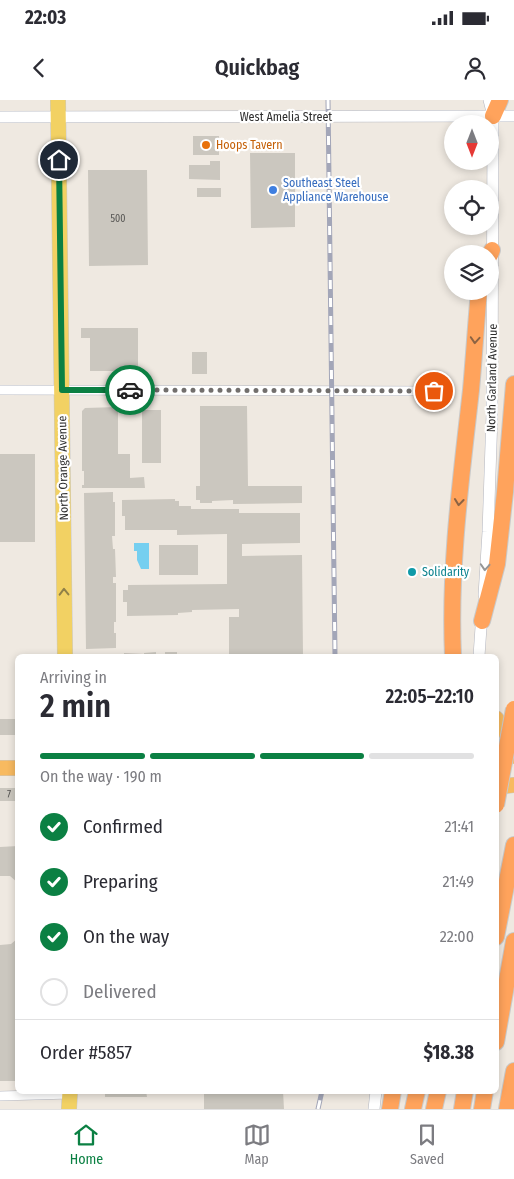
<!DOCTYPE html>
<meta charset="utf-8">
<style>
:root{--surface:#fff;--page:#f7f7f7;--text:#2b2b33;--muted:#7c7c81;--line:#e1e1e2;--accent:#0b8043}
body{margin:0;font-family:"Fira Sans Condensed",sans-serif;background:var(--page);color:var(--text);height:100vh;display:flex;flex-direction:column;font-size:19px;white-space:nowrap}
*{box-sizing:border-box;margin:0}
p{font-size:16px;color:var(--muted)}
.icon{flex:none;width:28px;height:28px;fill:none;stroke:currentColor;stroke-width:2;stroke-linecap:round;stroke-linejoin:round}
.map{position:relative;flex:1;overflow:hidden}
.details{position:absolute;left:15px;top:554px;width:484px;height:440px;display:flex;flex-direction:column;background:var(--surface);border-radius:8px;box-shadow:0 2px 8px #0003}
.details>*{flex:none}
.needle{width:32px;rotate:180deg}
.buttons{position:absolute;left:444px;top:15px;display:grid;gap:10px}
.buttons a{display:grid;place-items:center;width:55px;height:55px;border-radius:50%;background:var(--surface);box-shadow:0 2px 8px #0003;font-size:25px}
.pin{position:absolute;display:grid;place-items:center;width:42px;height:42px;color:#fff;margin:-21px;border:2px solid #fff;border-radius:50%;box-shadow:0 1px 5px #0007}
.courier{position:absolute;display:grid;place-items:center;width:50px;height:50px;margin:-25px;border:4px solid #0b8043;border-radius:50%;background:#fff;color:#222;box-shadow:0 1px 6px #0007}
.summary em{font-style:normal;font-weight:600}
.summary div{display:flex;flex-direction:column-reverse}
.summary{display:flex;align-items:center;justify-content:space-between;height:85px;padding:0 25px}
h1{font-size:32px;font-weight:600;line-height:38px}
.bar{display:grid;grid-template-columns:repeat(4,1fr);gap:8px 5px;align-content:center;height:60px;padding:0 25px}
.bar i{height:6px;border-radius:4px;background:var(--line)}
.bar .selected{background:var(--accent)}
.bar p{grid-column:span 4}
.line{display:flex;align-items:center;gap:12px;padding:0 25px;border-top:1px solid var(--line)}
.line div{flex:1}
ol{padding:0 25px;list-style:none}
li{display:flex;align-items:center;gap:15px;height:55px}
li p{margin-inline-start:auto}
li .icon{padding:5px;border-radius:50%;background:var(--accent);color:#fff;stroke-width:4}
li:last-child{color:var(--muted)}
li i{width:28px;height:28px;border:2px solid var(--line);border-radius:50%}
.status{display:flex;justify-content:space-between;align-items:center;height:35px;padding:0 25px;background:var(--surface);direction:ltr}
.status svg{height:14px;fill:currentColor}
header{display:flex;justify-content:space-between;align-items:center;height:65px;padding:0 25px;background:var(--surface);font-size:22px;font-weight:600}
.tabs{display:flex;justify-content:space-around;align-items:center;height:70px;border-top:1px solid var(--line);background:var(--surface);font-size:14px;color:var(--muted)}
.tabs a{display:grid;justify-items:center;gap:2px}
.tabs .selected{color:var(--accent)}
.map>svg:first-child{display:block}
.water{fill:#75cff0}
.building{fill:#cbc7bf}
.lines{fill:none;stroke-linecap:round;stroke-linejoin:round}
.minor-casing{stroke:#b4b7c1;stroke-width:10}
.tertiary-casing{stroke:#b4b7c1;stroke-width:12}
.primary-casing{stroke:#c9c9c9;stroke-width:16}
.trunk-casing{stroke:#c9c9c9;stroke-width:16}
.motorway-casing{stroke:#c9c9c9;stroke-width:18}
.minor{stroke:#fff;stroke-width:9}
.tertiary{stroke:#fff;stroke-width:11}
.primary{stroke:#f2d163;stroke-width:15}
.trunk{stroke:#f8ba60;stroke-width:15}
.motorway{stroke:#ffa35c;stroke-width:16}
.rail-casing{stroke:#a3a6b8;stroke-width:5}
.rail{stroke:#fff;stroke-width:3;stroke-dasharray:9;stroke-linecap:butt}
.motorway-bridge-casing{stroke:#c9c9c9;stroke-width:18;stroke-linecap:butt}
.motorway-bridge{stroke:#ffa35c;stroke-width:16}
.oneway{stroke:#8c6343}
.oneway2{stroke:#969696}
.oneway3{stroke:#908048}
.done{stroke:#726f6d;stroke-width:5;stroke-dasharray:0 9}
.route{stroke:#0b8043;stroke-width:6}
.food-dot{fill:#e8710a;stroke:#fff;stroke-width:2}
.shop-dot{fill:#3f7fe0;stroke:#fff;stroke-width:2}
.culture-dot{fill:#0f9aa8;stroke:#fff;stroke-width:2}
.labels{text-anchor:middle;stroke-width:4.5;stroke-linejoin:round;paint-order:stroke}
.number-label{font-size:10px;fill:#555452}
.street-label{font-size:12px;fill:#2e2e2e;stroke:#fff}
.food-label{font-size:12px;fill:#c56008;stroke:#fff;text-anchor:start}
.shop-label{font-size:12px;fill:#366cbe;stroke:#fff;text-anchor:start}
.culture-label{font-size:12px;fill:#0d838f;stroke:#fff;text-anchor:start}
</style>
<div class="status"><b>22:03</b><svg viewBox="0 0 49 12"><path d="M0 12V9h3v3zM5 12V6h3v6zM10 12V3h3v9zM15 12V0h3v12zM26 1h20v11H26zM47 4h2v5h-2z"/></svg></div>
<header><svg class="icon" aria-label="back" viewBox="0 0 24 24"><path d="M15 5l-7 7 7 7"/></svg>Quickbag<svg class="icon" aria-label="person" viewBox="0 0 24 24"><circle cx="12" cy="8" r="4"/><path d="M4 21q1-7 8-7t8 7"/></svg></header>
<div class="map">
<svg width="514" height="1009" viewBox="0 0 514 1009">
<rect width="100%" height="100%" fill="#efe9e1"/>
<path class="water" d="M134,443H149V469H141L137,460V451H134Z"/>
<path class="building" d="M193,36H219V55H193Z
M250,53H295V127L251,128Z
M210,61H220V80L189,79V65H210Z
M88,70H147L148,165L89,166Z
M197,88H221V97H197Z
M81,228H138V271H90V238H81Z
M192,252H207V274H192Z
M200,306H247L248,386H302V403L233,404V400L212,401V403H200V400H196V386H200Z
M118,307V354H130V378L144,377L145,388H82V385H84V371H82V311L85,308Z
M142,310H161V363H142Z
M0,354H35V442H0Z
M113,392V402H115V436H112L113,449H115L116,477H113V483H116V522H114V533H116V548L86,549L84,393Z
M175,399V401H179V406H191V409H239V413H300V443L242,444V456L302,455L303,556H229V517H239V509L192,510V512L178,513V515L127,516V502H123V490H128V485L227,484V434L177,435V430H125V416H122V400Z
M159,445H198V475H159Z
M156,552V554H165V552H177V554H186V556H124V553L144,554V553Z
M0,619H18V635H0Z
M0,688H18V701H0Z
M18,746V783L10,776H0V747Z
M18,838V981H0V845L11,844Z
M93,991H146L147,997H105V993L93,994Z
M204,991H283L284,1009H204Z"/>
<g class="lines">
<defs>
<path id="minor" d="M0,290L434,291
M0,996L70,994"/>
<path id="tertiary" d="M0,17L514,16
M484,495L488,432L492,315L493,16L489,0
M479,556L482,513
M374,1009L376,991"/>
<path id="primary" d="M58,0L65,556
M69,1009L70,991"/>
<path id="trunk" d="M496,618L513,644
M496,657L514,656
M0,668H18
M496,687L514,685"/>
<path id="motorway" d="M493,16L500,0
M490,155L492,150
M482,521L497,464L505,392L514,284
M453,556C449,467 461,379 471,290C474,257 476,224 479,191
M496,837L514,745
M496,942L514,841
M390,1009L393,991
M413,1009L417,991
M434,1009L438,991
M462,1009L465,991
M482,1009L485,991
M507,1009L514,971"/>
</defs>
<use href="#minor" class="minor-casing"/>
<use href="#tertiary" class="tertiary-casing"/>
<use href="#primary" class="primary-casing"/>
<use href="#trunk" class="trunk-casing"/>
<use href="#motorway" class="motorway-casing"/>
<use href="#minor" class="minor"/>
<use href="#tertiary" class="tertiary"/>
<use href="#primary" class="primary"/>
<use href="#trunk" class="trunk"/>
<use href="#motorway" class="motorway"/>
<defs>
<path id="rail" d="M328,0L335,556
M318,1009L322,991"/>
</defs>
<use href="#rail" class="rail-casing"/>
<use href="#rail" class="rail"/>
<defs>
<path id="motorway-bridge" d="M496,705L514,609"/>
</defs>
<use href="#motorway-bridge" class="motorway-bridge-casing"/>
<use href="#motorway-bridge" class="motorway-bridge"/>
</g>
<defs><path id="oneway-chevron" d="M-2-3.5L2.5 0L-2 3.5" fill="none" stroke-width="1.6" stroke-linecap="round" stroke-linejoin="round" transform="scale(1.25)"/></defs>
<g class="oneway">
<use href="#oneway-chevron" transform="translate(475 240) rotate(94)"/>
<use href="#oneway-chevron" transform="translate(459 402) rotate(96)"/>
</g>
<use class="oneway2" href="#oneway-chevron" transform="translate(485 467) rotate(94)"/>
<use class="oneway3" href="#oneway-chevron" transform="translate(64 492) rotate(-91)"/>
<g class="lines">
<path class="done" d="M130,290L434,291"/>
<path class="route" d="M59,60L62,290H130"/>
</g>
<circle class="food-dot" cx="206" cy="45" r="5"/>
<circle class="shop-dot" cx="273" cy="90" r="5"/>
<circle class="culture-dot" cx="412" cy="472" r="5"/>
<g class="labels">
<g class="number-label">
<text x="118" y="122">500</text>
<text x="9" y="698">7</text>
</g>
<g class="street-label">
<text x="286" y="21">West Amelia Street</text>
<text transform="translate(492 278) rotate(-89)" y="4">North Garland Avenue</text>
<text transform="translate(63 368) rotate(-91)" y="4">North Orange Avenue</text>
</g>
<g class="food-label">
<text x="216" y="49">Hoops Tavern</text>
</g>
<g class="shop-label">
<text x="283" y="87">Southeast Steel<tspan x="283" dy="14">Appliance Warehouse</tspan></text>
</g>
<g class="culture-label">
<text x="422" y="476">Solidarity</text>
</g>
</g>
</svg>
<div class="buttons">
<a><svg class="needle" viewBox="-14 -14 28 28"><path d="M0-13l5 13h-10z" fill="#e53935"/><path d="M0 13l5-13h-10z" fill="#7c7c81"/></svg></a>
<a><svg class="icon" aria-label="locate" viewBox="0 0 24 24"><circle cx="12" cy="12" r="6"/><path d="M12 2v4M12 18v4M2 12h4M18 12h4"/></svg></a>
<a><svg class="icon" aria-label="layers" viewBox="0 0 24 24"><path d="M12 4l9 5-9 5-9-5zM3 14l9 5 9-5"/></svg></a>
</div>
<div class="pin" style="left:434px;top:291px;background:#ea580c"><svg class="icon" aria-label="bag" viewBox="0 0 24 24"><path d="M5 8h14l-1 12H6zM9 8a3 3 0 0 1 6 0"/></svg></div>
<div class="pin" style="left:59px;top:60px;background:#1f2937"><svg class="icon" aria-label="home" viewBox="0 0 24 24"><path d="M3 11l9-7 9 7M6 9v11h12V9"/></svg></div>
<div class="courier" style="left:130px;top:290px"><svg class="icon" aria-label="car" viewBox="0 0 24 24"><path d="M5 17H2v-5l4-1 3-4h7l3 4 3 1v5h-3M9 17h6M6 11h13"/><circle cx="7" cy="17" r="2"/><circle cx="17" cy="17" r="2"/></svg></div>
<section class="details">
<div class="summary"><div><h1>2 min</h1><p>Arriving in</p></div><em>22:05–22:10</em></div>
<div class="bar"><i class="selected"></i><i class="selected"></i><i class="selected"></i><i></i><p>On the way · 190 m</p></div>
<ol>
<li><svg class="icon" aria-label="check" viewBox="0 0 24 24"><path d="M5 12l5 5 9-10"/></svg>Confirmed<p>21:41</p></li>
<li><svg class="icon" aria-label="check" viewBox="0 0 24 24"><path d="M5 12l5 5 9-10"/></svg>Preparing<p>21:49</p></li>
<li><svg class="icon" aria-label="check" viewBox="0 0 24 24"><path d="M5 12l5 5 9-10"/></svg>On the way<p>22:00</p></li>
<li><i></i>Delivered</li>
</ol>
<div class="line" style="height:65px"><div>Order #5857</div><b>$18.38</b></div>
</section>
</div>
<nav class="tabs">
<a class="selected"><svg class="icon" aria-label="home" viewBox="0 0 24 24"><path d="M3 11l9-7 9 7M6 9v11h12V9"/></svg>Home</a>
<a><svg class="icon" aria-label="map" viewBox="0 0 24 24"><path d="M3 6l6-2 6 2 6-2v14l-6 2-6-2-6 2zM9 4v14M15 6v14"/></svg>Map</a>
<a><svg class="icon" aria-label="saved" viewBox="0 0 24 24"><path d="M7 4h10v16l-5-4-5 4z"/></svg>Saved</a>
</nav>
